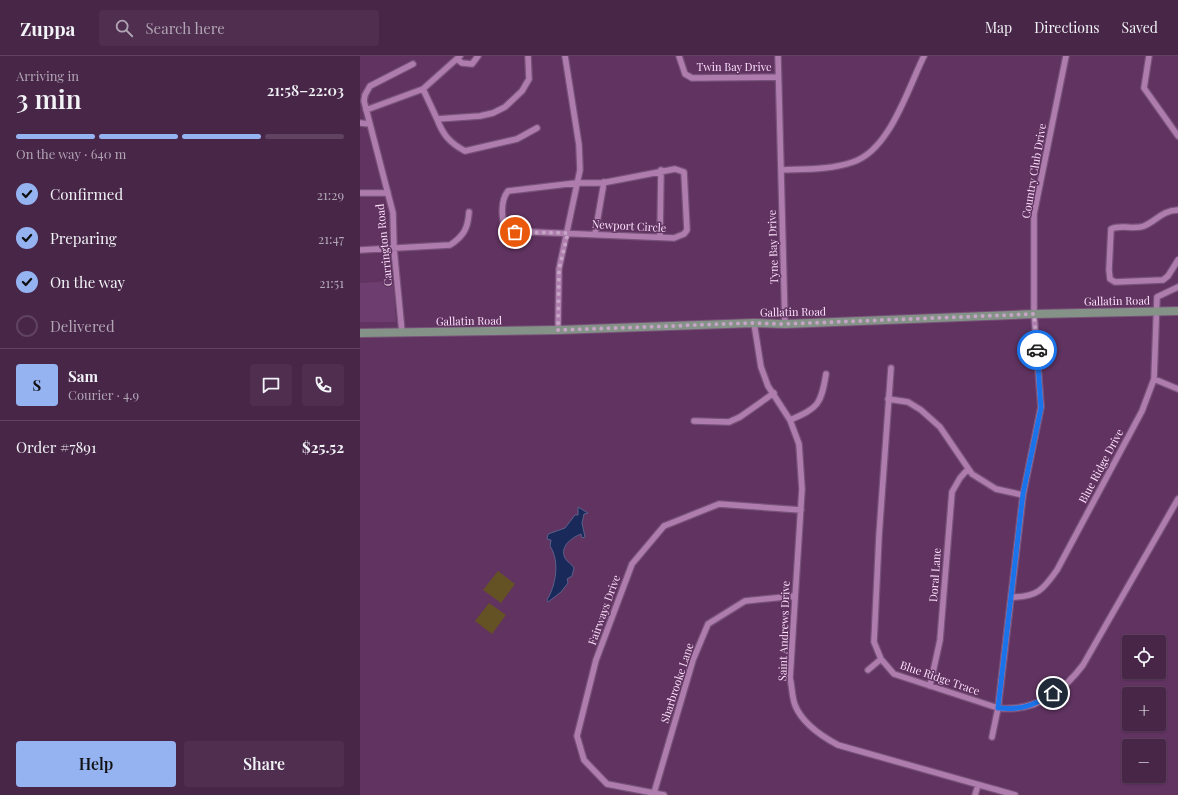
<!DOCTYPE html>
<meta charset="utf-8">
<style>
:root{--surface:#482648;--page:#4f2e4f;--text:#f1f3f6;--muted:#b1a5b4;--line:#604360;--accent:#95b2f1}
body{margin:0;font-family:"Playfair Display",serif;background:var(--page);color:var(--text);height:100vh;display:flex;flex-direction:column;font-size:15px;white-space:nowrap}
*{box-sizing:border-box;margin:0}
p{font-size:13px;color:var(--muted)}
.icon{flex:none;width:22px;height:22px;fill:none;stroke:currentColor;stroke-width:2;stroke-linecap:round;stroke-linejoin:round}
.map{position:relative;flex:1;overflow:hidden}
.side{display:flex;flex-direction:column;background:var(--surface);width:360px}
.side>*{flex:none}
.controls{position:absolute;left:762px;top:579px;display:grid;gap:8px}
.controls a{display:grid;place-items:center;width:44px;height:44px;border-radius:4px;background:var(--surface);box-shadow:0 1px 3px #0004,0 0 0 1px var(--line);font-size:20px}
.pin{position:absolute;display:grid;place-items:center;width:34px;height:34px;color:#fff;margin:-17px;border:2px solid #fff;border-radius:50%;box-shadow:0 1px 4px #0007}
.courier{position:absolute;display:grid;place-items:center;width:40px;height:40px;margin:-20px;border:3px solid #1a73e8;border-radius:50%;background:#fff;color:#222;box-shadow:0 1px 5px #0007}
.head em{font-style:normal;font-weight:600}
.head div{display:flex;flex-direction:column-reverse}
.head{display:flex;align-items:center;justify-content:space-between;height:68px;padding:0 16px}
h1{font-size:26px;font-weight:600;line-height:30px}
.bar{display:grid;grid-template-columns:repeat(4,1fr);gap:6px 4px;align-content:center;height:48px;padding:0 16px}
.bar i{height:5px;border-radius:3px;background:var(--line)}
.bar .current{background:var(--accent)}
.bar p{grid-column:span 4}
.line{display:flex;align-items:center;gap:10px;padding:0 16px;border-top:1px solid var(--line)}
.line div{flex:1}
.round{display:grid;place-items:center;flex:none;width:42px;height:42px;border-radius:4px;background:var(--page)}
ol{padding:0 16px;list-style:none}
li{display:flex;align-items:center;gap:12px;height:44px}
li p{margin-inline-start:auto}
li .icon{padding:4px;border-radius:50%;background:var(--accent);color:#111;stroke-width:4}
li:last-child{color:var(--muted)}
li i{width:22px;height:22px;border:2px solid var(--line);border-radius:50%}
.cta{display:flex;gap:8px;margin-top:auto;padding:8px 16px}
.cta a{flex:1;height:46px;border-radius:4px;background:var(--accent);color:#111;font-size:16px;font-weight:600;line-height:46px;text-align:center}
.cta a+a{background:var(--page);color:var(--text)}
header{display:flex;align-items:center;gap:24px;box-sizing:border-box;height:56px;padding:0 20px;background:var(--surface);border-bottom:1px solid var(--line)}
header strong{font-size:19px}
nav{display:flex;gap:22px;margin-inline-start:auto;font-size:14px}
.search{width:280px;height:36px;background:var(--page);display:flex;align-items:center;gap:10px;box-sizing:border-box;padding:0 14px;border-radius:4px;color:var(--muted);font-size:15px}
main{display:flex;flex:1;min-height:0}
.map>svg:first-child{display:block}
.built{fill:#6e3d6f}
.green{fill:#655224}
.water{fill:#192959;stroke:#5d608a}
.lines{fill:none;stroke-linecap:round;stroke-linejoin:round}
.street-casing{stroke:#775178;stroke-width:8}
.primary-casing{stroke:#775178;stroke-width:10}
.street{stroke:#ae7dae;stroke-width:5.5}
.primary{stroke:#849287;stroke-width:8}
.done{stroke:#c6a4c5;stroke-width:4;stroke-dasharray:0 7.2}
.route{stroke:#1a73e8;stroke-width:5}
.labels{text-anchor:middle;stroke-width:3;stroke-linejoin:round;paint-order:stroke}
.street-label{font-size:11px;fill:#fde1fc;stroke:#603360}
</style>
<header>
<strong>Zuppa</strong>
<div class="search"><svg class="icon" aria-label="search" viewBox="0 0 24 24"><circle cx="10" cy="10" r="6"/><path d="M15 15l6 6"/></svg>Search here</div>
<nav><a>Map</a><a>Directions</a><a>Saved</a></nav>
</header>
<main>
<section class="side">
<div class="head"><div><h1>3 min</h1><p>Arriving in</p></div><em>21:58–22:03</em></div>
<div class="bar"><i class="current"></i><i class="current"></i><i class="current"></i><i></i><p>On the way · 640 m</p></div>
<ol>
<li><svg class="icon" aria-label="check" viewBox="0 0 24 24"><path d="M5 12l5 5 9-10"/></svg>Confirmed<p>21:29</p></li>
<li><svg class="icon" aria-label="check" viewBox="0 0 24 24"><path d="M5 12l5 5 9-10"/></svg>Preparing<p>21:47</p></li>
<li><svg class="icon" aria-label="check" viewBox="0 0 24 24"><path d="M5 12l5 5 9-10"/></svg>On the way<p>21:51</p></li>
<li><i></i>Delivered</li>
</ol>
<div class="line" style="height:72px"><b class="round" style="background:var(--accent);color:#111">S</b><div><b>Sam</b><p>Courier · 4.9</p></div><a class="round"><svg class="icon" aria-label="chat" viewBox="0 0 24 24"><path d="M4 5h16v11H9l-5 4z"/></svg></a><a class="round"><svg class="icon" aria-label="phone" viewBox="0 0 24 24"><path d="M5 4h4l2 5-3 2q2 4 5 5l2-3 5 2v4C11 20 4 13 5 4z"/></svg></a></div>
<div class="line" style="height:52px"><div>Order #7891</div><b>$25.52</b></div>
<div class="cta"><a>Help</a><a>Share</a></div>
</section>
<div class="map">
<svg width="818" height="739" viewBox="0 0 818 739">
<rect width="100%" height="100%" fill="#603360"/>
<path class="built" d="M33,225L36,266H0V227Z"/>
<path class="green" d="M138,515L155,528L141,547L123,534Z
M129,547L146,559L132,578L115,565Z"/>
<path class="water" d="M218,451L228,457L224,458L222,467L225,481L222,482L221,478C213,481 199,490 205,502C207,506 212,508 214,512L212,520L207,523L208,527L201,536L188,546L187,544C196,529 200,505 190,490L191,484L187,483L188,478L205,472L215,459H218Z"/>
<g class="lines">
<defs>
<path id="street" d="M319,0L325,18L332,22L418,21
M418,0L425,268
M789,0L784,32L818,80
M97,3L102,7L112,8L118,0
M63,33L77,63L120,60L133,57L145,51L162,35L169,23L168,0
M6,54L63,33L100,0
M77,63C83,79 90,87 105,95L157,83L177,72
M0,67L10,68
M315,113L324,116L327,174L324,178L314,182L147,175C141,165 140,145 148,135L216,127H242Z
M421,114C445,113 470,114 493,106C530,94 548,32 564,0
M0,137H28
M818,154C801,155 798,164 784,170C774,174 761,168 751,173L749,214L750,223L755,226L803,224L808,220L818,204
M235,178L244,126
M300,181L301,114
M0,194L90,189C104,180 108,172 109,156
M394,267L401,311L408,330L430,364L439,388L442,433L430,622C432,630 432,641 435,649C442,667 463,681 478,689L655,739
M198,274L199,213L220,114L219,89L205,0
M42,276L34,193L33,157L4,45L5,39L10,30L53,8
M531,312L519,480L514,586L521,603L534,618L638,652C674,656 702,637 723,609L818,443
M794,323L818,333
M528,343L548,346L561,354L580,371L612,418L636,433L663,439
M430,364C458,352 461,349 466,318
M334,365L369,366L380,361L414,337
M652,541C677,541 683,534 697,514L782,355L794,323L797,241L818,231
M508,614L521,603
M570,630L580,584L592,436L600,422L608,413
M632,681L638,652L663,439L681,351L674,258V158L706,0
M294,737L333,604L348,568L385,545L435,540
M304,739L247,728L224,704L217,680L236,604L272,508L304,470L359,448L441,454
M615,739L618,729"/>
<path id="primary" d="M0,277L198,274L394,267L425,268L674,258L818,255"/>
</defs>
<use href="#street" class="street-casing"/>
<use href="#primary" class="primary-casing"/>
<use href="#street" class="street"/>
<use href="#primary" class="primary"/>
</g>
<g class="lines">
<path class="done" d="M155,176L208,177L199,213L198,274L394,267L425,268L674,258L677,294"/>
<path class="route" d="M677,294L681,352L663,438L638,652C662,654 673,650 693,637"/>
</g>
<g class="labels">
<g class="street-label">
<text x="374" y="15">Twin Bay Drive</text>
<text transform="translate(674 115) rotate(-80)" y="4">Country Club Drive</text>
<text transform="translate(269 170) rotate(3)" y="4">Newport Circle</text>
<text transform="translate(24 189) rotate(-96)" y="4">Carrington Road</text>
<text transform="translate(413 191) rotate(-92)" y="4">Tyne Bay Drive</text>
<text transform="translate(757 245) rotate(-1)" y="4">Gallatin Road</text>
<text transform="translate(433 256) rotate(-1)" y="4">Gallatin Road</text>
<text transform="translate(109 265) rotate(-1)" y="4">Gallatin Road</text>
<text transform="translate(741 410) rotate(-62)" y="4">Blue Ridge Drive</text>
<text transform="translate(575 519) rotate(-86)" y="4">Doral Lane</text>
<text transform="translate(244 554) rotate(-70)" y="4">Fairways Drive</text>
<text transform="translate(424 575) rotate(-88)" y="4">Saint Andrews Drive</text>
<text transform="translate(580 622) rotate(19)" y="4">Blue Ridge Trace</text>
<text transform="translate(317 627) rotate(-72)" y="4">Sharbrooke Lane</text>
</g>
</g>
</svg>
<div class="controls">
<a><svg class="icon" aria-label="locate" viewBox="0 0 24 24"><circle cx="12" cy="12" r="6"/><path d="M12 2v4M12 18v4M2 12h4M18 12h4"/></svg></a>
<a>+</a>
<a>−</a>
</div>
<div class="pin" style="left:155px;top:176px;background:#ea580c"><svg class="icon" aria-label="bag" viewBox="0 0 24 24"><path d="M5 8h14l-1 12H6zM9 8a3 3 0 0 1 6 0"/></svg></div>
<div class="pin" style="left:693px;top:637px;background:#1f2937"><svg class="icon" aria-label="home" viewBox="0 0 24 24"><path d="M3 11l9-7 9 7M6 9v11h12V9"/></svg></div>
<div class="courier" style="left:677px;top:294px"><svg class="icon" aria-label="car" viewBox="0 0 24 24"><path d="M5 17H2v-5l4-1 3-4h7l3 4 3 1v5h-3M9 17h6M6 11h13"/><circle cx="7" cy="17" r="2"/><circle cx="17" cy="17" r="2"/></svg></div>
</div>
</main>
